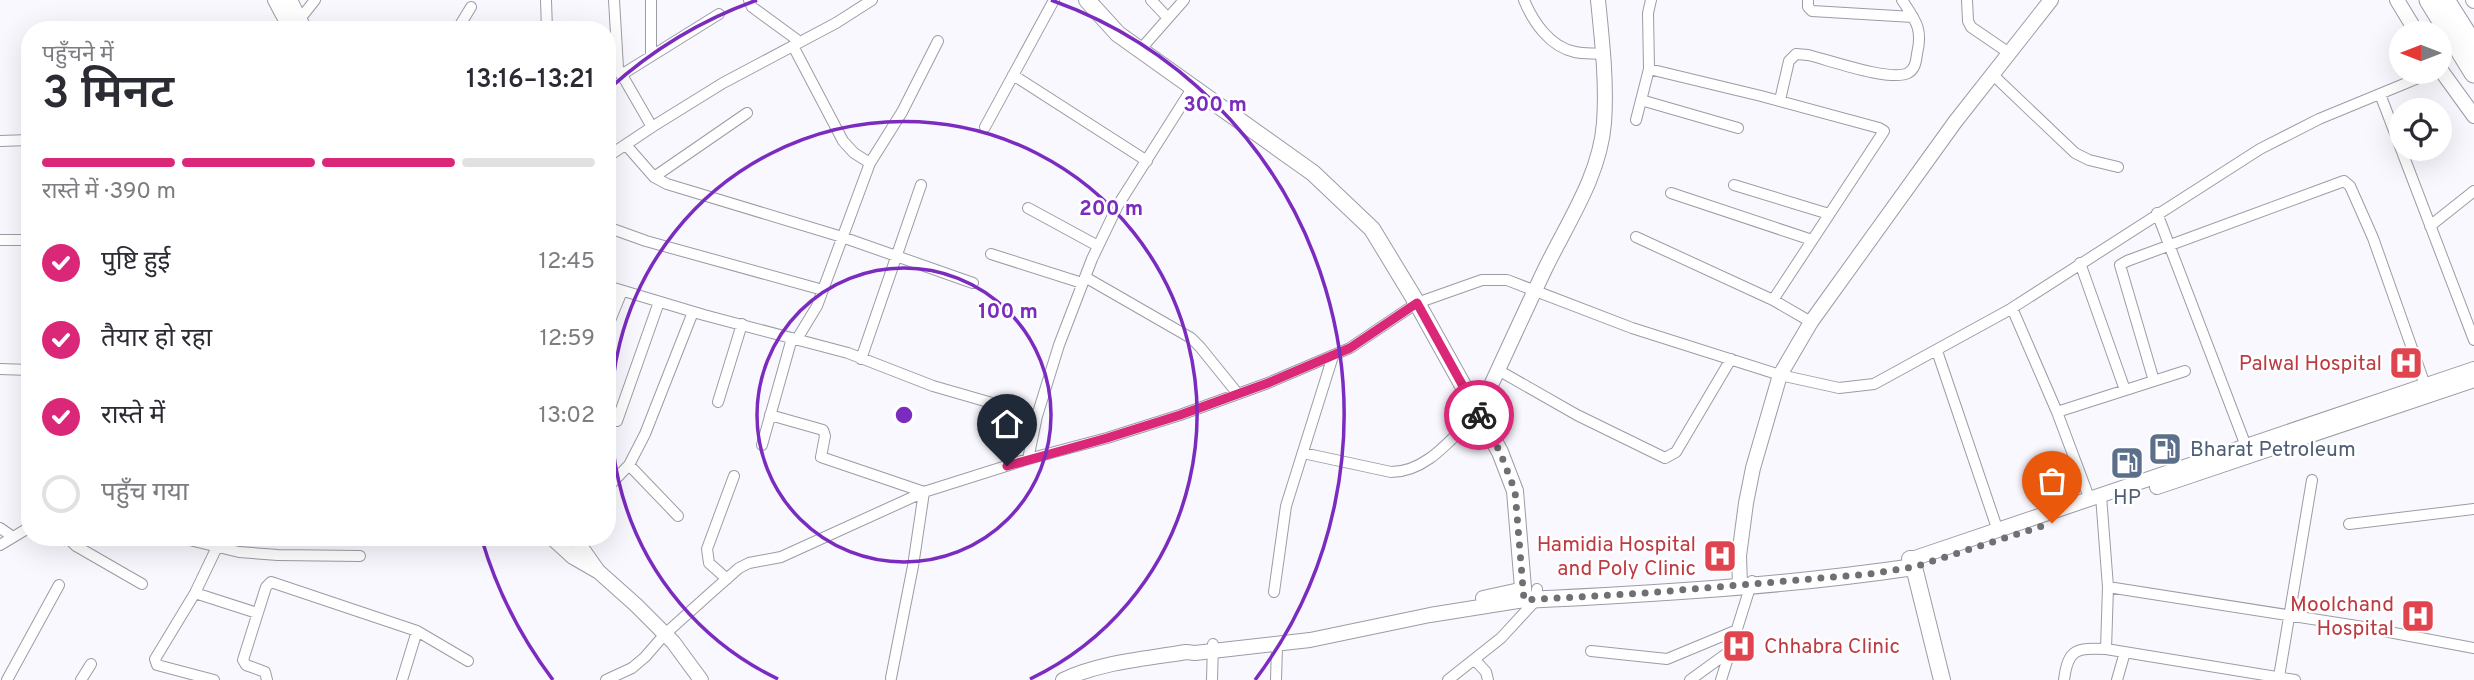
<!DOCTYPE html>
<html lang="hi">
<meta charset="utf-8">
<style>
:root{--surface:#fff;--page:#f2f2f3;--text:#2b2b33;--muted:#7c7c81;--line:#e1e1e2;--accent:#db2777}
body{margin:0;font-family:Overpass,"Noto Sans Devanagari",sans-serif;background:var(--page);color:var(--text);height:100vh;display:flex;flex-direction:column;font-size:26px;white-space:nowrap}
*{box-sizing:border-box;margin:0}
p{font-size:23px;color:var(--muted)}
.icon{flex:none;width:38px;height:38px;fill:none;stroke:currentColor;stroke-width:2;stroke-linecap:round;stroke-linejoin:round}
.map{position:relative;flex:1;overflow:hidden}
.side{position:absolute;left:21px;top:21px;width:595px;height:525px;display:flex;flex-direction:column;background:var(--surface);border-radius:28px;box-shadow:0 7px 28px #0002}
.side>*{flex:none}
.needle{width:46px;rotate:270deg}
.tools{position:absolute;left:2389px;top:21px;display:grid;gap:14px}
.tools a{display:grid;place-items:center;width:63px;height:63px;border-radius:50%;background:var(--surface);box-shadow:0 7px 28px #0002;font-size:35px}
.pin{position:absolute;display:grid;place-items:center;width:60px;height:60px;color:#fff;margin:-72px -30px;border-radius:50% 50% 50% 0;rotate:-45deg;box-shadow:0 0 7px #0007}
.pin .icon{rotate:45deg}
.courier{position:absolute;display:grid;place-items:center;width:70px;height:70px;margin:-35px;border:5px solid #db2777;border-radius:50%;background:#fff;color:#222;box-shadow:0 2px 9px #0007}
.headline em{font-style:normal;font-weight:600}
.headline div{display:flex;flex-direction:column-reverse}
.headline{display:flex;align-items:center;justify-content:space-between;height:119px;padding:0 21px}
h1{font-size:46px;font-weight:600;line-height:52px}
.bar{display:grid;grid-template-columns:repeat(4,1fr);gap:10px 7px;align-content:center;height:84px;padding:0 21px}
.bar i{height:9px;border-radius:5px;background:var(--line)}
.bar .on{background:var(--accent)}
.bar p{grid-column:span 4}
ol{padding:0 21px;list-style:none}
li{display:flex;align-items:center;gap:21px;height:77px}
li p{margin-inline-start:auto}
li .icon{padding:7px;border-radius:50%;background:var(--accent);color:#fff;stroke-width:4}
li:last-child{color:var(--muted)}
li i{width:38px;height:38px;border:4px solid var(--line);border-radius:50%}
.map>svg:first-child{display:block}
.lines{fill:none;stroke-linecap:round;stroke-linejoin:round}
.minor-casing{stroke:#9c9ca6;stroke-width:12}
.tertiary-casing{stroke:#9c9ca6;stroke-width:16}
.secondary-casing{stroke:#9c9ca6;stroke-width:18}
.trunk-casing{stroke:#9c9ca6;stroke-width:21}
.minor{stroke:#fff;stroke-width:10}
.tertiary{stroke:#fff;stroke-width:14}
.secondary{stroke:#fff;stroke-width:16}
.trunk{stroke:#fff;stroke-width:19}
.done{stroke:#707074;stroke-width:7;stroke-dasharray:0 12.6}
.route{stroke:#db2777;stroke-width:9}
.ring{fill:none;stroke:#7b2cbf;stroke-width:3.5}
.labels{text-anchor:middle;stroke-width:5;stroke-linejoin:round;paint-order:stroke}
.health-label{font-size:21px;fill:#be3a42;stroke:#fff;text-anchor:end}
.service-label{font-size:21px;fill:#4e5e75;stroke:#fff;text-anchor:start}
.centre{fill:#7b2cbf;stroke:#fff;stroke-width:3.5}
.ring-label{font-size:21px;text-anchor:middle;font-weight:bold;fill:#7b2cbf;stroke:#fff;stroke-width:5;stroke-linejoin:round;paint-order:stroke}
</style>
<div class="map">
<svg width="2474" height="680" viewBox="0 0 2474 680">
<rect width="100%" height="100%" fill="#f8f8fe"/>
<g class="lines">
<defs>
<path id="minor" d="M546,0L547,30
M614,0L618,68L652,127L723,83L836,23L872,0
M651,0V56
M749,0L752,7L800,42
M1151,0L1168,18
M1524,0C1533,22 1550,47 1575,52C1584,54 1594,53 1603,54
M1808,0V7L1812,11L1913,17
M1967,0L1968,21L1971,27L2009,53
M300,19L315,0
M457,30L471,7
M793,46L843,141L854,153L870,163L817,306L797,339
M1140,50L1184,0
M1649,69L1761,96L1879,128L1884,131L1773,300
M1992,74L2075,153L2089,160L2118,167
M621,75L719,14
M1013,75L1147,161
M2380,94L2474,340
M1641,100L1738,128
M1780,100L1789,61L1796,54L1808,55C1829,60 1890,82 1908,73C1915,69 1916,62 1917,54C1923,29 1916,21 1902,0
M1636,120L1649,69L1648,13L1651,0
M985,127L1054,0
M0,141L30,140
M626,145L654,177L667,184L842,237L973,283
M607,157L652,127
M870,163L902,112L938,41
M654,177L747,113
M1734,185L1829,214
M1671,193L1812,240
M1028,208L1098,246
M2157,213L2246,446
M2430,226L2474,191
M607,227L646,241L823,290
M1636,237L1773,300L1811,322
M0,240H30
M991,254L1082,283
M2080,263L2125,390
M1085,277L1191,338L1200,347L1238,394
M607,286L704,315L848,353L933,386L1037,416
M2012,308L2057,412L2090,500
M607,328L622,291
M1937,351L1998,531
M861,359L921,185
M0,369L30,370
M1498,370L1577,415L1665,458L1676,452L1731,359
M2154,381L2120,265L2127,261L2344,181L2350,186L2373,238L2425,385
M718,402L742,324
M2057,412L2185,371
M770,415L823,430L825,436L821,457L924,492L913,566L891,678
M617,421L659,302
M762,445L792,338
M1303,453L1391,472C1428,472 1453,436 1478,413
M1028,459L1037,416L1059,345L1092,259L1118,205L1193,87
M629,465L678,516
M607,488L629,465L645,434L693,312
M2101,496L2108,587L2106,649
M2349,524L2474,509
M0,528L13,537
M67,537L76,546L142,584
M177,537L239,552L278,555L360,556
M0,545L30,527
M727,579L709,563L707,549L734,476
M2108,587L2357,626L2474,648
M1274,592L1286,506L1333,356
M195,593L257,613
M1591,651L1667,659L1737,630
M1475,660L1486,672L1488,680
M2279,677L2312,480
M7,680L59,585
M81,680L91,664
M214,680L157,665L155,659L195,593L217,547
M267,680L265,672L246,665L243,660L266,587L271,582L417,631L468,661
M402,680L417,631
M606,680L632,668L645,657L665,634L714,590L739,568L749,563L781,557L924,492L1028,459L1107,438L1180,415L1268,383L1350,348L1417,303L1482,280H1507L1632,328L1780,375L1839,388L1874,384L2009,310L2260,149L2319,119L2433,72
M1212,680L1213,644
M1276,680L1277,645
M1448,680L1501,638L1536,600L1537,589
M1690,680L1730,651
M1721,680L1752,581
M2064,680C2068,648 2077,648 2106,649L2295,680
M2117,680L2125,652"/>
<path id="tertiary" d="M275,0L291,30
M290,0L305,30
M2397,0L2417,33
M2473,0L2474,1
M2440,69L2474,116
M1478,413C1501,364 1523,315 1546,267C1568,222 1600,175 1604,123C1607,83 1602,40 1598,0
M2157,487L2474,380
M551,537L573,557L599,572L636,605L673,642L701,680
M574,537L598,571
M1912,559L2474,369
M1740,586L1739,556L1746,503L1753,468L1780,375L1811,322L1955,122L2051,0
M1483,598L1524,589
M1063,680C1100,662 1146,659 1186,652L1195,653L1310,640L1430,615L1524,600"/>
<path id="secondary" d="M1087,0L1118,34L1313,173L1372,229L1417,303L1500,452L1515,491L1524,600C1654,594 1785,586 1914,567
M1910,559H1912L1942,680"/>
<path id="trunk" d="M2429,0L2474,73
M2445,0L2474,46"/>
</defs>
<use href="#minor" class="minor-casing"/>
<use href="#tertiary" class="tertiary-casing"/>
<use href="#secondary" class="secondary-casing"/>
<use href="#trunk" class="trunk-casing"/>
<use href="#minor" class="minor"/>
<use href="#tertiary" class="tertiary"/>
<use href="#secondary" class="secondary"/>
<use href="#trunk" class="trunk"/>
</g>
<g class="lines">
<path class="done" d="M1479,415L1500,452L1515,491L1524,600L1646,593L1869,574L1914,567L2052,523"/>
<path class="route" d="M1007,466L1107,438L1180,415L1268,383L1350,348L1417,303L1479,415"/>
</g>
<g class="ring">
<circle cx="904" cy="415" r="147"/>
<path d="M778 679A293 293 0 1 1 1030 679"/>
<path d="M553 680A440 440 0 0 1 482 540M610 88A440 440 0 0 1 757 0M1051 0A440 440 0 0 1 1255 680"/>
</g>
<defs>
<symbol id="hospital-square" viewBox="-11 -11 22 22"><rect x="-9" y="-9" width="18" height="18" rx="4" fill="#e0444e" stroke="#fff"/><path d="M-5-5h3v3.5h4V-5h3V5h-3V1.5h-4V5h-3Z" fill="#fff"/></symbol>
<symbol id="fuel-square" viewBox="-11 -11 22 22"><rect x="-9" y="-9" width="18" height="18" rx="4" fill="#5c6f8a" stroke="#fff"/><path d="M-5.5-6h7V0h2V4h1.3V-2.5L3-4.5l.8-.8L6-3V5H2.5V1h-1V6h-7ZM-4.2-4.7v3.2H.2V-4.7Z" fill="#fff"/></symbol>
</defs>
<g fill-rule="evenodd">
<use href="#hospital-square" x="2387" y="344" width="38" height="38"/>
<use href="#fuel-square" x="2146" y="430" width="38" height="38"/>
<use href="#fuel-square" x="2108" y="444" width="38" height="38"/>
<use href="#hospital-square" x="1701" y="537" width="38" height="38"/>
<use href="#hospital-square" x="2399" y="597" width="38" height="38"/>
<use href="#hospital-square" x="1720" y="627" width="38" height="38"/>
</g>
<g class="labels">
<g class="health-label">
<text x="2382" y="370">Palwal Hospital</text>
<text x="1696" y="551">Hamidia Hospital<tspan x="1696" dy="24">and Poly Clinic</tspan></text>
<text x="2394" y="611">Moolchand<tspan x="2394" dy="24">Hospital</tspan></text>
<text x="1764" y="653" text-anchor="start">Chhabra Clinic</text>
</g>
<g class="service-label">
<text x="2190" y="456">Bharat Petroleum</text>
<text x="2127" y="504" text-anchor="middle">HP</text>
</g>
</g>
<circle cx="904" cy="415" r="10" class="centre"/>
<g class="ring-label">
<text x="1215" y="111">300 m</text>
<text x="1111" y="215">200 m</text>
<text x="1008" y="318">100 m</text>
</g>
</svg>
<div class="tools">
<a><svg class="needle" viewBox="-14 -14 28 28"><path d="M0-13l5 13h-10z" fill="#e53935"/><path d="M0 13l5-13h-10z" fill="#7c7c81"/></svg></a>
<a><svg class="icon" aria-label="locate" viewBox="0 0 24 24"><circle cx="12" cy="12" r="6"/><path d="M12 2v4M12 18v4M2 12h4M18 12h4"/></svg></a>
</div>
<div class="pin" style="left:2052px;top:523px;background:#ea580c"><svg class="icon" aria-label="bag" viewBox="0 0 24 24"><path d="M5 8h14l-1 12H6zM9 8a3 3 0 0 1 6 0"/></svg></div>
<div class="pin" style="left:1007px;top:466px;background:#1f2937"><svg class="icon" aria-label="home" viewBox="0 0 24 24"><path d="M3 11l9-7 9 7M6 9v11h12V9"/></svg></div>
<div class="courier" style="left:1479px;top:415px"><svg class="icon" aria-label="bike" viewBox="0 0 24 24"><circle cx="6" cy="16" r="4"/><circle cx="18" cy="16" r="4"/><path d="M6 16l4-8h5l3 8M10 8l3 8H6M13 5h3"/></svg></div>
<section class="side">
<div class="headline"><div><h1>3 मिनट</h1><p>पहुँचने में</p></div><em>13:16–13:21</em></div>
<div class="bar"><i class="on"></i><i class="on"></i><i class="on"></i><i></i><p>रास्ते में · 390 m</p></div>
<ol>
<li><svg class="icon" aria-label="check" viewBox="0 0 24 24"><path d="M5 12l5 5 9-10"/></svg>पुष्टि हुई<p>12:45</p></li>
<li><svg class="icon" aria-label="check" viewBox="0 0 24 24"><path d="M5 12l5 5 9-10"/></svg>तैयार हो रहा<p>12:59</p></li>
<li><svg class="icon" aria-label="check" viewBox="0 0 24 24"><path d="M5 12l5 5 9-10"/></svg>रास्ते में<p>13:02</p></li>
<li><i></i>पहुँच गया</li>
</ol>
</section>
</div>
